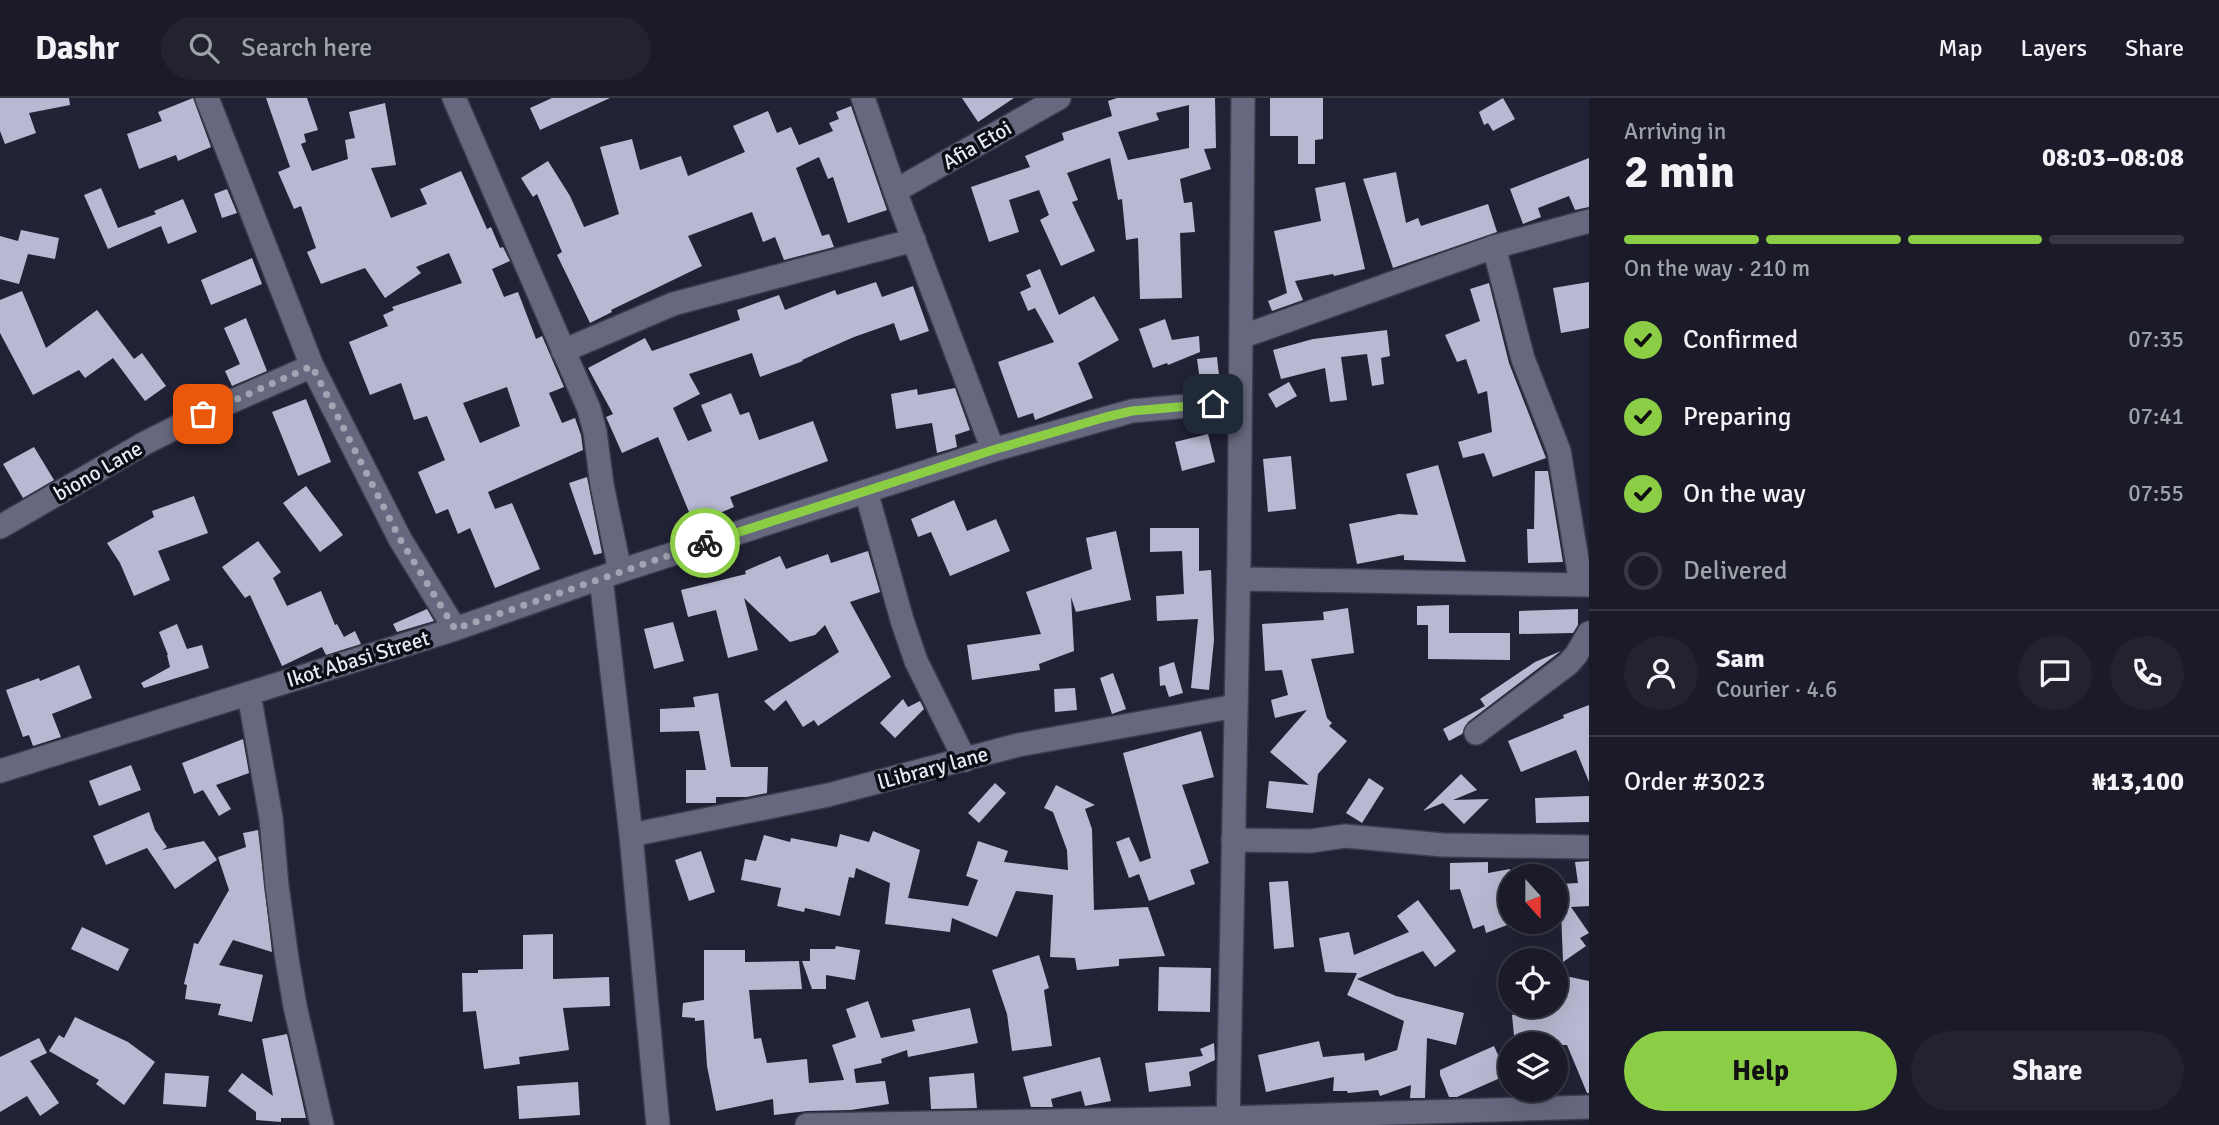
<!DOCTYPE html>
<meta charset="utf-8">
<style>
:root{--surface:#1a1a28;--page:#232330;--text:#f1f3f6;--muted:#9fa1a8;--line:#383845;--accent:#8bce46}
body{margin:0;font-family:Signika,sans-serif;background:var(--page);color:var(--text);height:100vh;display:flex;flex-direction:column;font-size:26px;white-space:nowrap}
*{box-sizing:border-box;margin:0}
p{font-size:23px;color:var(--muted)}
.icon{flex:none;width:38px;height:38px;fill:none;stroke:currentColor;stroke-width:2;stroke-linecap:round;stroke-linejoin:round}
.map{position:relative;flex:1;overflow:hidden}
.details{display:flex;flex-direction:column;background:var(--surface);width:630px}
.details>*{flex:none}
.needle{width:46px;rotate:159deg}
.buttons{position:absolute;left:1498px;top:766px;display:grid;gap:14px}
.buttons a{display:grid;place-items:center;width:70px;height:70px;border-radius:50%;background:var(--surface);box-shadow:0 7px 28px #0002,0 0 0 2px var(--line);font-size:35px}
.pin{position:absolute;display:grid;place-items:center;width:60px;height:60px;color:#fff;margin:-30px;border-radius:14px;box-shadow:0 4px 10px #0006}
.courier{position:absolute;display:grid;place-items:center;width:70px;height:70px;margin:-35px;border:5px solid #8bce46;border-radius:50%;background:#fff;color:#222;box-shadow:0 2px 9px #0007}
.headline em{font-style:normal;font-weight:700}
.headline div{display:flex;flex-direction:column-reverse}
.headline{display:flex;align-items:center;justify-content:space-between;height:119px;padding:0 35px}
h1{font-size:46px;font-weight:700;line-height:52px}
.bar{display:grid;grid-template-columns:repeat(4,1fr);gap:10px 7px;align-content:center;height:84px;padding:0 35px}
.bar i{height:9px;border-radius:5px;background:var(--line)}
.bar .active{background:var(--accent)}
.bar p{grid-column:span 4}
.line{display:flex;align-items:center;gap:18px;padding:0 35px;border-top:2px solid var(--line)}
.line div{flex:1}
.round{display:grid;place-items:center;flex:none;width:74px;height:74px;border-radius:37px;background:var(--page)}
ol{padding:0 35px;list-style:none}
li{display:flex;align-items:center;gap:21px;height:77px}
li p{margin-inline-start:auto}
li .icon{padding:7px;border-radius:50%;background:var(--accent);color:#111;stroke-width:4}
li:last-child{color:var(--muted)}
li i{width:38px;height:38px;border:4px solid var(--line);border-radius:50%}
.cta{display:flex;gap:14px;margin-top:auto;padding:14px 35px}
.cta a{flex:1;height:80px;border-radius:42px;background:var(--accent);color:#111;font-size:28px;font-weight:700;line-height:80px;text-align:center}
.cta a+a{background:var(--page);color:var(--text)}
header{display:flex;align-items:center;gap:42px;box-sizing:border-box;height:98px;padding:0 35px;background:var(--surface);border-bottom:2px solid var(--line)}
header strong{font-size:33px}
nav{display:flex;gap:38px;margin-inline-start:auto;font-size:24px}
.search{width:490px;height:63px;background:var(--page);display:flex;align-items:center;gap:18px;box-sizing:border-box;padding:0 24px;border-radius:38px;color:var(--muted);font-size:26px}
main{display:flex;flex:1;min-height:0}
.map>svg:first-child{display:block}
.building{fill:#b7b9d2;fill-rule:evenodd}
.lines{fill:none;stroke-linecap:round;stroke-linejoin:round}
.minor-casing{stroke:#3c3c4d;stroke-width:26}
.minor{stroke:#66687f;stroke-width:23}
.done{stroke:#a3a3b3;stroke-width:7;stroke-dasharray:0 12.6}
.route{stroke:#8bce46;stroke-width:9}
.labels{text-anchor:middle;stroke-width:7;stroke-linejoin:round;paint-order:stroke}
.street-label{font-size:21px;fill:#e8e9f6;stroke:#0c0d15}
</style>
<header>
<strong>Dashr</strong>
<div class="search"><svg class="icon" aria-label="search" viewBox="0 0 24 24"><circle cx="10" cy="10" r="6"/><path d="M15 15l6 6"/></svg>Search here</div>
<nav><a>Map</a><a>Layers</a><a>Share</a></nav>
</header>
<main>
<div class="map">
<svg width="1589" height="1027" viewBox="0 0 1589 1027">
<rect width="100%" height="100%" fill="#222236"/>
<path class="building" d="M0,0H69L70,7L29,15L36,35L5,46L0,33Z
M193,0L211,49L178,63L176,57L139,71L127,36L162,23L158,14Z
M266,0H307L318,32L304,36L306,44L301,46L312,73L348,61L345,42L355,40L349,14L385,5L396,67L371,70L391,120L427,106L420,91L461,73L487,131L491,129L500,150L503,149L510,163L492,171L504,199L518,194L536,241L542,238L564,289L549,295L562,325L575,320L581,337L583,352L488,394L495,411L512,405L540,471L495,490L470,430L458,436L448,411L436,416L418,374L445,362L427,318L414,322L401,285L370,297L349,244L388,228L383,217L394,212L392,209L462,185L449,155L416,169L421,175L385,200L365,170L321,186L307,154L316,150L301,108L294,111L278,74L290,69ZM507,289L520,328L480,345L463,305Z
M552,0H610L540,32L530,10Z
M962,0H1014L978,24Z
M1117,0H1215L1216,50L1204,51L1211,71L1180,81L1184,105L1192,104L1195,134L1180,135L1182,200L1140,201L1138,140L1126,142L1122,101L1118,102L1110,60L1067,75L1078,102L1072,104L1095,153L1061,168L1040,122L1049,117L1039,92L1009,102L1019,134L989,144L971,89L1030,69L1025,58L1064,42L1062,35L1112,18L1108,3ZM1189,7V50L1128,62L1118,34L1159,22L1156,15Z
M1270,0H1323V41L1315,42V66H1298V38H1270Z
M1503,0L1515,21L1493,33L1488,25L1484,27L1479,14Z
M851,8L887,112L848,125L833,79L828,81L819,59L796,70L822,138L829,136L834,149L784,162L775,139L763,144L752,114L688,138L702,168L611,212L612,214L590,225L557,157L562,154L537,96L533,99L521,80L548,63L570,98L584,129L619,116L600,49L632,41L640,72L681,58L688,78L745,54L733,28L768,13L777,35L791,29L799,47L833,33L829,25L839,21L836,14Z
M1589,60V109L1575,112L1569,98L1538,110L1541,119L1523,126L1510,91Z
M1396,74L1406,125L1418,120L1421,128L1488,106L1497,134L1393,170L1363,81Z
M1345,84L1365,171L1334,178L1333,176L1295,183L1303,202L1272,213L1268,203L1287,195L1274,133L1321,123L1315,90Z
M101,90L118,130L156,116L154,113L183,101L197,134L168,146L161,128L108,151L84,97Z
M227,91L237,115L222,120L214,96Z
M21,132L59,140L55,161L28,156L19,186L0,181V138L18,143Z
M252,160L262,186L211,207L201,182Z
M1040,171L1059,217L1094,198L1119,242L1078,265L1093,300L1035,322L1033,315L1018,320L998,264L1054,244L1035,210L1028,213L1020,194L1031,189L1026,177Z
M876,184L882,199L913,188L929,233L900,243L894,225L854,239L802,262L803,263L760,279L752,255L689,276L700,296L673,310L688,343L712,333L701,307L731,295L740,317L749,314L759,342L813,323L828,363L730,399L734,409L694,426L658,339L622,355L606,319L613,316L588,270L645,240L652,253L740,222L737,212L779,197L785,212L835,192L837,197Z
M1589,184V230L1561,235L1553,190Z
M1489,185L1509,265L1546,360L1493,379L1484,355L1463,360L1458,344L1492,334L1487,293L1478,296L1466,261L1457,264L1445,237L1480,223L1470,191Z
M22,193L46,250L97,212L134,261L142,255L166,288L145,303L113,260L85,280L79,272L33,297L0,235V202Z
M246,220L267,273L232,288L225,273L240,266L224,230Z
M1165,221L1172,242L1199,238L1200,254L1168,267L1167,265L1153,270L1139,231Z
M1387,232L1390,258L1381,260L1384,286L1372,288L1367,256L1341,259L1347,302L1330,304L1325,270L1281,281L1273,252L1313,241Z
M1217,259L1220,287L1201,290L1197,261Z
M1289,284L1297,298L1276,310L1268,296Z
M955,290L970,332L955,337L957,349L937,355L932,325L896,331L891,296L917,291L918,297Z
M306,301L331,364L298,378L272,314Z
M1208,336L1215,364L1182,373L1175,344Z
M34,349L54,382L23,400L3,366Z
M1291,358L1296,411L1268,414L1263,361Z
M1438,367L1466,464L1404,462V457L1357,466L1349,426L1399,416L1418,417L1406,376Z
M1535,373H1548L1563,464L1528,465L1527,431H1534Z
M587,379L602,455L594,457L569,385Z
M306,388L343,437L320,454L283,405Z
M194,398L208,435L158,453L170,482L134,498L120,465L107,445L154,419L152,413Z
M954,402L967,433L996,421L1010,453L950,478L931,434L918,439L911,421Z
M1150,430H1199V473L1211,472L1214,542L1209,592L1191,590L1198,521L1157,523L1156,498L1184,496L1182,453L1150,454Z
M1116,433L1131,502L1076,514L1071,499L1074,553L1039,566L1040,572L972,582L967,547L1041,536L1026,494L1092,471L1086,440Z
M258,443L281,474L273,480L287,508L321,493L335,527L337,526L344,539L355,533L361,546L326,557L322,549L282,568L250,497L245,500L222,469Z
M868,453L880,494L850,504L891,579L818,628L814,622L803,629L786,602L774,613L764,603L839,554L825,527L815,537L790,544L744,500L758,552L728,560L716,512L688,519L681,492L746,476L745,473L780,458L786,471L828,456L831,465Z
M1449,507V535H1510V562L1428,561V527H1417V508Z
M1348,510L1354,555L1311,561L1327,620L1332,625L1329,628L1347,643L1318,676L1313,715L1266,710L1269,683L1309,687L1270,654L1307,612L1275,620L1271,602L1288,597L1282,572L1265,573L1262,526L1324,522L1323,514Z
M427,511L434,523L397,534L393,526Z
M1578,511V527L1573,535L1519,536V513Z
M673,524L684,563L654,571L644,531Z
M177,526L187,551L202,547L209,570L144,590L141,585L170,569L167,557H168L159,534Z
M1561,553L1468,624L1462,636L1449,643L1443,631L1485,608L1480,601L1535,564Z
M1174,564L1183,595L1169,599L1165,587L1160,588L1159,569Z
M79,567L92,600L52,616L61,639L33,648L29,637L23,639L6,592L39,580L40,583Z
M1113,575L1126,611L1112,616L1100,580Z
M1075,590L1077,612L1055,614L1054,591Z
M718,595L731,669H768L767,695L747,699H716V705H686V672H706L699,633L660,634V611L695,609L693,599Z
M903,601L908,609L920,603L924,611L895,640L880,625Z
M1589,607V684L1576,652L1521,674L1508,643L1564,620L1563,617Z
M1201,633L1214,679L1182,687L1209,765L1190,772L1195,786L1149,803L1139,776L1129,780L1116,744L1129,739L1140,764L1151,760L1123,655Z
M243,641L249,675L216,687L231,711L219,718L203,692L194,696L182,665Z
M131,667L141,692L99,708L89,683Z
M1461,676L1477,692L1453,702L1489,701L1464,726L1443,705L1423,713Z
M1369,680L1384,690L1362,725L1346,715Z
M995,685L1006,695L979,725L968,715Z
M1056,687L1095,707L1085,711L1092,731L1094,812L1148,809L1165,858L1119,861V868L1077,872L1075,860L1050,859L1053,797L1016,793L997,839L952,820L950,834L885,826L890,785L856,770L854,780L849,779L840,818L805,810L804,814L777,808L781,790L741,782L745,761L756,763L764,737L790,744L791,740L837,749L840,736L869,744L873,733L920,752L908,800L968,808L978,782L966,778L978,743L1008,753L1004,764L1068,772L1067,752L1053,714L1044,710Z
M1589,698V724L1536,725L1535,700Z
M149,714L155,732L167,749L162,752L204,743L217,762L175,791L147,750L106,767L93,738Z
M258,732L272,854L233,842L219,867L263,877L252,924L218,917L221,906L185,901L187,887L184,886L194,845L198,846L229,792L218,759L246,749L243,735Z
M701,753L715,794L689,803L675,762Z
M1589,763V808L1571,809L1589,835L1580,840L1586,848L1563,864L1560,786L1578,785L1575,764Z
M1488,764V775L1510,771V826L1486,835L1484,827L1473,831L1460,791L1450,792V765Z
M1288,783L1294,849L1274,851L1269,784Z
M1418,802L1456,853L1435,869L1423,853L1357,881L1396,898L1464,915L1456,947L1427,940L1425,1000H1410L1411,987L1380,998L1378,992L1348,995L1347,993H1333L1334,979L1266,994L1258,957L1319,943L1323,959L1364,955L1365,963L1397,952L1404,923L1347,897L1357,875L1325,874L1319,840L1349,834L1354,857L1409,834L1397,818Z
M82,829L129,851L118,873L71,851Z
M553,836V881L609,879L610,908L563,910L569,952L519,959L520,966L484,971L476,913L463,914L462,875H478V872L523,871V837Z
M836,848L860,852L855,882L826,877V891H812L802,863H810V851H835Z
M704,852H745V864L799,863L802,891L749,892L754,941L761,940L767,965L807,961L809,985L844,982L832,947L856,939L846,911L868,903L881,940L915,933L912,922L970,910L978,945L908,959L907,952L881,961L882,965L854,971L856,985L885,983L889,1006L851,1012L807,1013L774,1017L773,1001L716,1013L707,968L704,922L695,923V920L682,919L683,905L704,902Z
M1039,857L1049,890L1044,892L1052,948L1012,953L1007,916L992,872Z
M1159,869L1211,870L1210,914L1158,913Z
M1556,876L1589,883V995H1587L1567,947H1515L1512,917L1556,912Z
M75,919L128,944L155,964L124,1007L96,986L99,982L49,953L59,937L64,940Z
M287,936L306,1020H281V1024L256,1022V1014L228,993L242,975L273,998L262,941Z
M39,940L47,955L30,963L59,1005L40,1018L27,998L0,1014V959Z
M1214,945L1215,962L1189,974L1191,988L1149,994L1145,965L1203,958L1200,951Z
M1494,948L1507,977L1457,999H1449L1440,977V972Z
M1100,959L1111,1003L1085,1008L1081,993L1051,1001L1053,1009H1031L1023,979Z
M165,975L209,978L206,1009L163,1006Z
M974,975L977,1010L931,1011L929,979Z
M578,984L580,1017L519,1021L517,988Z"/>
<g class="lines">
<defs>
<path id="minor" d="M207,0L312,268L400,441L455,531
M454,0L589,311L595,334L602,387L620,473
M863,0L895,93L993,352
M895,93L1059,0
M1494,149L1523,261L1559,353L1581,486
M1241,239L1494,149L1589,123
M563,253L673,206L914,142
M866,393L902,522L916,563L965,662
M0,429L145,345L203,316L312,268
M601,480L631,737L658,1027
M1239,481L1589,487
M249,596L271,720L277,788L287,861L295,908L322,1027
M1476,635L1568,566L1576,557L1589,535
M0,673L455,531L620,473L993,352L1132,313L1240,303
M631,737L828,697L1018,647L1236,608
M1233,742L1311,743L1345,738L1443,747L1589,749
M807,1027L1228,1020L1589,1009
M1228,1027L1239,460L1243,0"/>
</defs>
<use href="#minor" class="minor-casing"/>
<use href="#minor" class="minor"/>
</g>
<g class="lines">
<path class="done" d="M203,316L312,268L400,441L455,531L705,445"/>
<path class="route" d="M705,445L993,352L1106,319L1132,313L1213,306"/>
</g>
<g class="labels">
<g class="street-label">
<text transform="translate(977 47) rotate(-30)" y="7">Afia Etoi</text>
<text transform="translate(98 373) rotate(-30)" y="7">biono Lane</text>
<text transform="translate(358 561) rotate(-17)" y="7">Ikot Abasi Street</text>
<text transform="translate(933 670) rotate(-15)" y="7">lLibrary lane</text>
</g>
</g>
</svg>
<div class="buttons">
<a><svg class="needle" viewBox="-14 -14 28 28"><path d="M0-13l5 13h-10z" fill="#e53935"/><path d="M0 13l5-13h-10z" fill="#9fa1a8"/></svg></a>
<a><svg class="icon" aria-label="locate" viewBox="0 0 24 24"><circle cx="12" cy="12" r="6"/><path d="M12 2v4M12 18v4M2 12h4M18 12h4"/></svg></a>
<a><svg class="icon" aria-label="layers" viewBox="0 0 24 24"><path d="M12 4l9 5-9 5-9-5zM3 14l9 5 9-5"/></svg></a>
</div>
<div class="pin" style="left:203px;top:316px;background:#ea580c"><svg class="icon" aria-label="bag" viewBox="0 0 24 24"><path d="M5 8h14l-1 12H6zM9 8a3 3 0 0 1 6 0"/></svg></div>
<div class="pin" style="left:1213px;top:306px;background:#1f2937"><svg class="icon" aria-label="home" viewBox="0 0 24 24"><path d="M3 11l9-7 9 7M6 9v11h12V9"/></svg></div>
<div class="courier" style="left:705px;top:445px"><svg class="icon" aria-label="bike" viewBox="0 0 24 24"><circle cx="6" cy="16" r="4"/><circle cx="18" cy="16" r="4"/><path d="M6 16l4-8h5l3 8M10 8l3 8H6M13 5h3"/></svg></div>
</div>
<section class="details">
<div class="headline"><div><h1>2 min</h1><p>Arriving in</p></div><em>08:03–08:08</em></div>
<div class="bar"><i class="active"></i><i class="active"></i><i class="active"></i><i></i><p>On the way · 210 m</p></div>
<ol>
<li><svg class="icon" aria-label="check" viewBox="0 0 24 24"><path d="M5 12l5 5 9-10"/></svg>Confirmed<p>07:35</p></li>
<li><svg class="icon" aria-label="check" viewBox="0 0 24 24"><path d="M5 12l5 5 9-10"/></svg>Preparing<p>07:41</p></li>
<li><svg class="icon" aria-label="check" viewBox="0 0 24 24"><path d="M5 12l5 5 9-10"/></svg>On the way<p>07:55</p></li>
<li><i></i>Delivered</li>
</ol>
<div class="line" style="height:126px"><a class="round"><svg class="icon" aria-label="person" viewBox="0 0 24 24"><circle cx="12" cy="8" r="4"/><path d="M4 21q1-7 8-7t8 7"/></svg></a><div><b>Sam</b><p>Courier · 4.6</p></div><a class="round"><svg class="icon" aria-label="chat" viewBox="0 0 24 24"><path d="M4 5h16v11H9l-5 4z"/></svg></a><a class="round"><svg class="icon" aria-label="phone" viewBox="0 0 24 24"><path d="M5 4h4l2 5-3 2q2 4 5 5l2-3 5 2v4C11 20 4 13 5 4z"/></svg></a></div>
<div class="line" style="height:91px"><div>Order #3023</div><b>₦13,100</b></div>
<div class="cta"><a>Help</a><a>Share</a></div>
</section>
</main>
